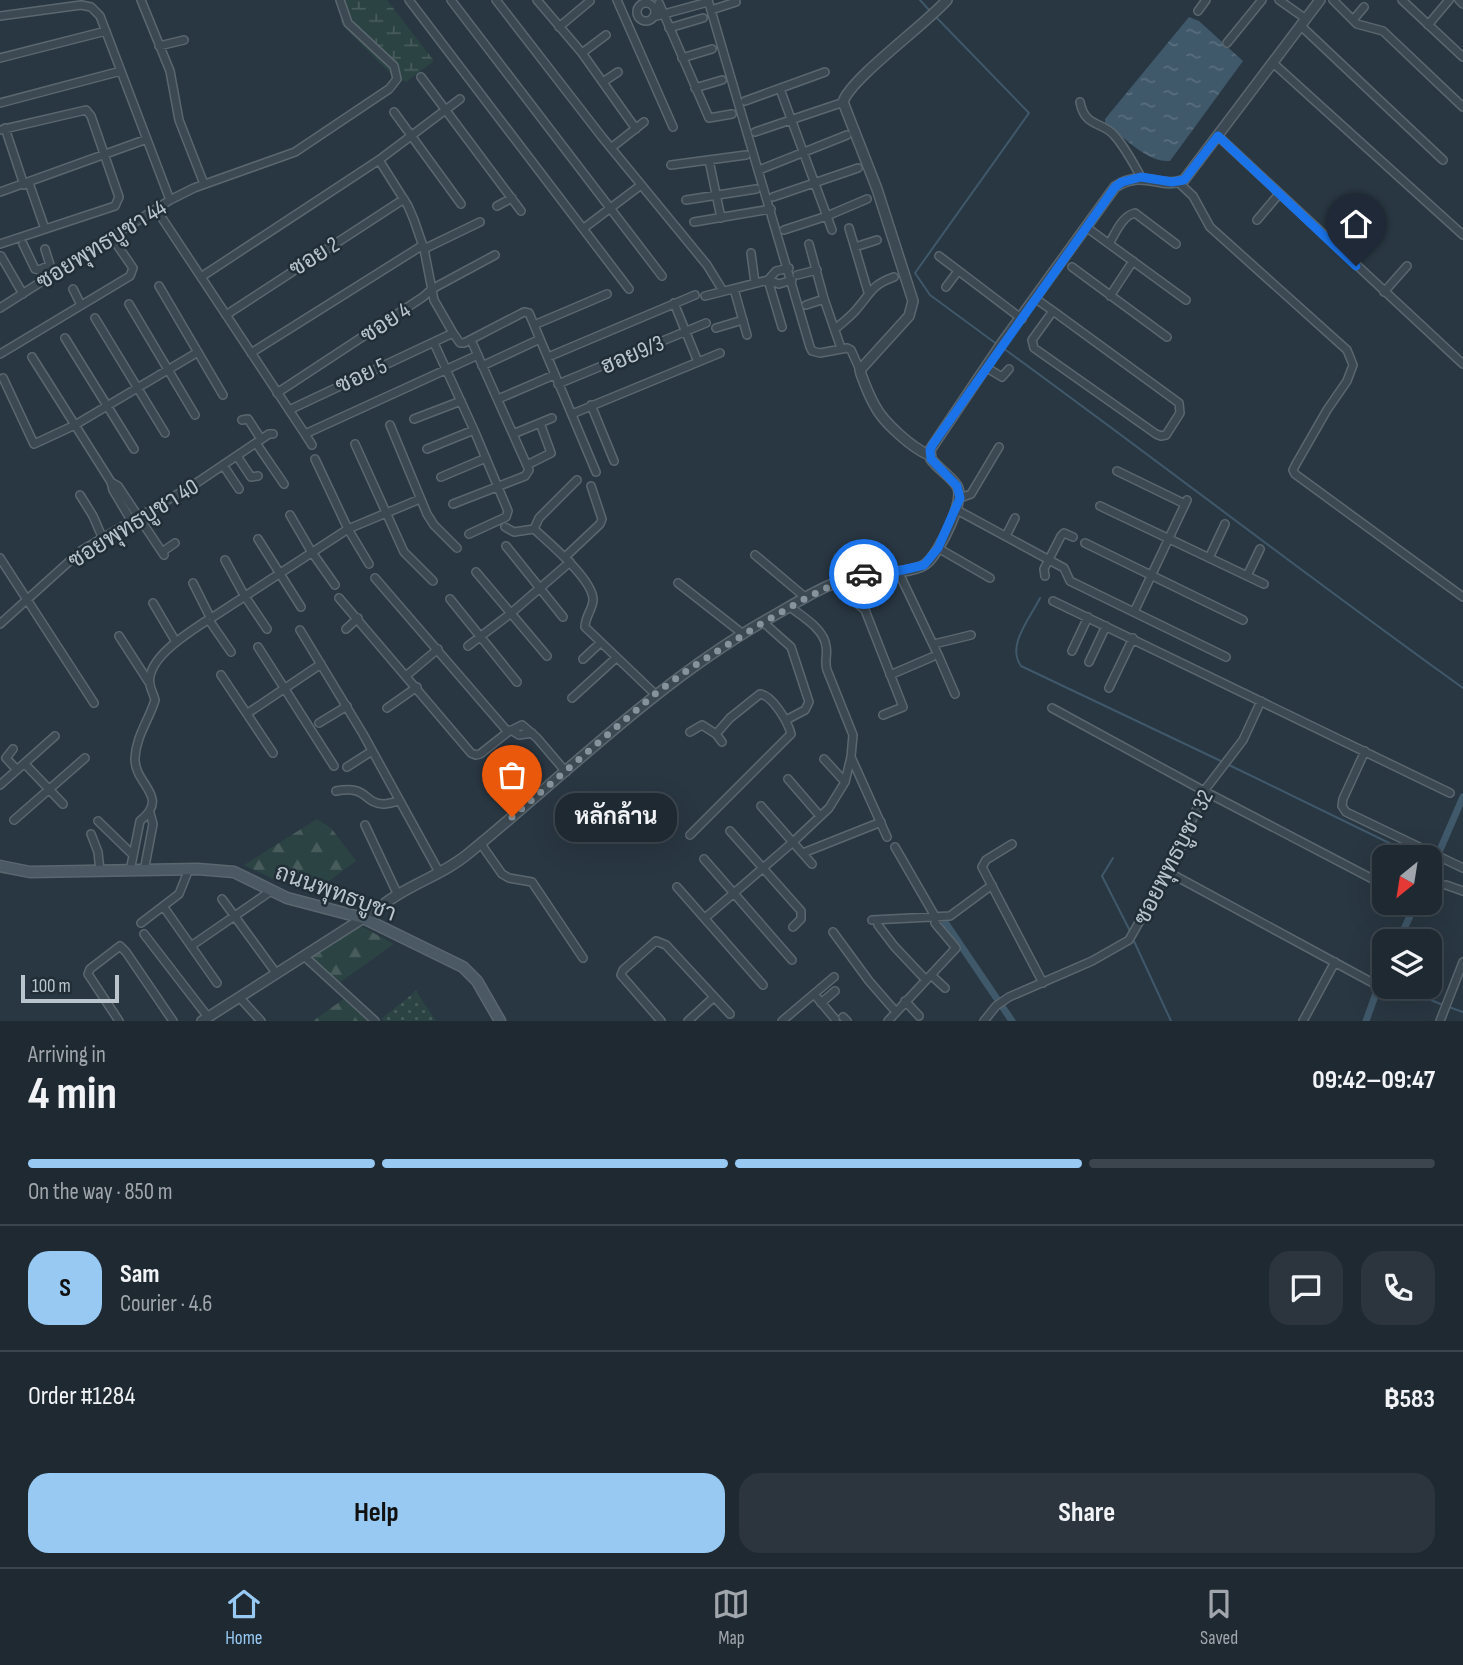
<!DOCTYPE html>
<meta charset="utf-8">
<style>
:root{--surface:#1f2932;--page:#2c353e;--text:#f1f3f6;--muted:#a1a6ac;--line:#3c454d;--accent:#97c9f3}
body{margin:0;font-family:"Sofia Sans Condensed",Sarabun,sans-serif;background:var(--page);color:var(--text);height:100vh;display:flex;flex-direction:column;font-size:26px;white-space:nowrap}
*{box-sizing:border-box;margin:0}
p{font-size:23px;color:var(--muted)}
.icon{flex:none;width:38px;height:38px;fill:none;stroke:currentColor;stroke-width:2;stroke-linecap:round;stroke-linejoin:round}
.map{position:relative;height:1021px;overflow:hidden}
.details{display:flex;flex-direction:column;background:var(--surface);flex:1}
.details>*{flex:none}
.needle{width:46px;rotate:210deg}
.buttons{position:absolute;left:1372px;top:845px;display:grid;gap:14px}
.buttons a{display:grid;place-items:center;width:70px;height:70px;border-radius:14px;background:var(--surface);box-shadow:0 7px 28px #0002,0 0 0 2px var(--line);font-size:35px}
.scale{position:absolute;left:21px;bottom:18px;width:98px;box-sizing:border-box;padding-left:7px;border:4px solid #bac4cc;border-top:0;font-size:19px;line-height:24px;white-space:nowrap;color:#bac4cc;-webkit-text-stroke:5px #212e37;paint-order:stroke}
.pin{position:absolute;display:grid;place-items:center;width:60px;height:60px;color:#fff;margin:-72px -30px;border-radius:50% 50% 50% 0;rotate:-45deg;box-shadow:0 0 7px #0007}
.pin .icon{rotate:45deg}
.courier{position:absolute;display:grid;place-items:center;width:70px;height:70px;margin:-35px;border:5px solid #1a73e8;border-radius:50%;background:#fff;color:#222;box-shadow:0 2px 9px #0007}
.bubble{position:absolute;height:49px;border-radius:21px;background:var(--surface);box-shadow:0 7px 28px #0002,0 0 0 2px var(--line);font-size:23px;font-weight:700;line-height:49px;text-align:center}
.headline em{font-style:normal;font-weight:700}
.headline div{display:flex;flex-direction:column-reverse}
.headline{display:flex;align-items:center;justify-content:space-between;height:119px;padding:0 28px}
h1{font-size:46px;font-weight:700;line-height:52px}
.bar{display:grid;grid-template-columns:repeat(4,1fr);gap:10px 7px;align-content:center;height:84px;padding:0 28px}
.bar i{height:9px;border-radius:5px;background:var(--line)}
.bar .on{background:var(--accent)}
.bar p{grid-column:span 4}
.line{display:flex;align-items:center;gap:18px;padding:0 28px;border-top:2px solid var(--line)}
.line div{flex:1}
.round{display:grid;place-items:center;flex:none;width:74px;height:74px;border-radius:21px;background:var(--page)}
.cta{display:flex;gap:14px;margin-top:auto;padding:14px 28px}
.cta a{flex:1;height:80px;border-radius:21px;background:var(--accent);color:#111;font-size:28px;font-weight:700;line-height:80px;text-align:center}
.cta a+a{background:var(--page);color:var(--text)}
.menu{display:flex;justify-content:space-around;align-items:center;height:98px;border-top:2px solid var(--line);background:var(--surface);font-size:19px;color:var(--muted)}
.menu a{display:grid;justify-items:center;gap:4px}
.menu .on{color:var(--accent)}
.map>svg:first-child{display:block}
.grass{fill:url(#grass-dots)}
.forest{fill:url(#forest-firs)}
.wetland{fill:url(#wetland-marsh)}
.water{fill:url(#water-ripples)}
.lines{fill:none;stroke-linecap:round;stroke-linejoin:round}
.stream{stroke:#3f586a;stroke-width:2}
.canal{stroke:#3f586a;stroke-width:7}
.minor-casing{stroke:#5b676f;stroke-width:10}
.tertiary-casing{stroke:#5b676f;stroke-width:12}
.secondary-casing{stroke:#5b676f;stroke-width:13}
.minor{stroke:#3d4952;stroke-width:7}
.tertiary{stroke:#3d4952;stroke-width:9}
.secondary{stroke:#4b5965;stroke-width:10}
.done{stroke:#87939c;stroke-width:7;stroke-dasharray:0 12.6}
.route{stroke:#1a73e8;stroke-width:9}
.labels{text-anchor:middle;stroke-width:5;stroke-linejoin:round;paint-order:stroke}
.street-label{font-size:23px;fill:#bac4cc;stroke:#212e37}
</style>
<div class="map">
<svg width="1463" height="1021" viewBox="0 0 1463 1021">
<defs>
<pattern id="grass-dots" width="8" height="8" patternUnits="userSpaceOnUse" patternTransform="scale(1.75)"><rect width="8" height="8" fill="#2b4342"/><path d="M2 2h.1M6 6h.1" fill="none" stroke="#485c5c" stroke-width="1.8" stroke-linecap="round"/></pattern>
<pattern id="forest-firs" width="22" height="20" patternUnits="userSpaceOnUse" patternTransform="scale(1.75)"><rect width="22" height="20" fill="#2b4342"/><path d="M5 1l3.5 6h-7zM16 11l3.5 6h-7z" fill="#485c5c"/></pattern>
<pattern id="wetland-marsh" width="20" height="14" patternUnits="userSpaceOnUse" patternTransform="scale(1.75)"><rect width="20" height="14" fill="#2b4342"/><path d="M1 5h8M5 5V1M11 12h8M15 12V8" fill="none" stroke="#485c5c"/></pattern>
<pattern id="water-ripples" width="26" height="14" patternUnits="userSpaceOnUse" patternTransform="scale(1.75)"><rect width="26" height="14" fill="#3f586a"/><path d="M2 4q2-2 4 0t4 0M15 11q2-2 4 0t4 0" fill="none" stroke="#596e7e"/></pattern>
</defs>
<rect width="100%" height="100%" fill="#293742"/>
<path class="grass" d="M416,991L436,1021H384L381,1019Z"/>
<path class="forest" d="M317,819L331,828L356,861L314,892L282,883L244,865Z
M359,925L394,944L339,983L308,956Z
M345,998L371,1021H313Z"/>
<path class="wetland" d="M345,0H387L434,61L406,82L393,76L341,24Z"/>
<path class="water" d="M1189,17L1199,21L1243,61L1170,161C1147,163 1123,136 1105,123V119Z"/>
<g class="lines">
<path class="stream" d="M920,0L931,12
M935,16L1029,113L915,273L930,295L998,345
M1003,348C1157,460 1308,577 1463,688
M1040,598C1030,618 1006,646 1021,666L1223,762
M1229,765L1420,858
M1113,858L1102,876L1130,931
M1430,862L1434,864
M1133,939L1171,1021
M1382,978L1384,979
M1399,987L1443,1005
M1449,1007L1463,1012"/>
<path class="canal" d="M1430,873L1463,797
M945,922L1012,1021
M1398,942L1416,903
M1366,1021L1384,971"/>
<defs>
<path id="minor" d="M141,0L170,71L179,120L204,184
M409,0L629,289
M451,0L662,276
M496,0L602,137L707,265L723,291
M537,0L582,53L636,129
M617,0L673,127
M708,0L810,347L812,351L820,353L847,348L851,350L860,370
M1279,0L1306,19
M1333,0L1357,24L1383,31L1463,107
M1402,0L1463,57
M1459,0L1463,4
M659,3L709,118L732,114
M637 12a9 9 0 1 1 18 0a9 9 0 1 1-18 0Z
M711,10L736,2
M1198,11L1206,0
M0,16L81,5L91,7L100,16L170,200
M653,17L708,2
M1353,20L1364,7
M1428,25L1449,0
M1301,26L1443,160
M559,27L590,1
M669,28L703,18
M1227,43L1262,0
M159,46L184,40
M582,53L606,35
M0,58L106,31
M682,58L712,49
M1273,63L1463,235
M421,77L521,211
M603,82L618,72
M695,88L722,80
M780,89L832,230
M745,101L825,72
M1080,102C1085,128 1102,121 1114,135C1125,147 1133,163 1141,177
M0,103L121,71
M394,112L461,204
M5,128L24,185
M0,130L86,110L91,116L119,197L115,206L109,208L0,244
M755,132L838,104
M1218,136L1463,364
M611,148L644,122
M709,160L721,218
M671,165L746,155
M759,170L847,135
M1178,182L1193,196L1210,227L1347,350L1353,365L1347,381L1327,410L1296,464L1293,470L1295,474L1463,597
M29,183L45,229
M0,192L147,139
M773,197L858,168
M686,200L756,189
M497,206L512,198
M156,209L305,434L478,355
M1257,220L1279,194
M694,222L771,209
M1086,227L1186,300
M584,228L641,185
M849,228L868,292
M784,230L827,216L867,199
M23,244L35,269L39,270L50,265L45,249
M809,244L824,299L841,348
M1109,244C1116,232 1122,216 1135,213L1176,244
M855,247L877,240
M424,249L480,222
M751,253L755,283
M1,256L23,294
M939,256L1022,319
M1072,267L1167,337
M797,275L817,270
M201,277L379,160L460,99
M768,280L782,327
M768,280L776,271L789,268
M159,286L223,395
M946,287L958,271
M73,289L81,305
M734,289L747,335
M1384,292L1407,266
M705,296L768,280L779,284L792,280
M1110,296L1133,261
M1036,299L1053,311
M674,303L698,362
M129,304L195,415
M806,305L824,299
M0,308L170,200L194,188L295,152L389,89L397,79L394,66L348,23L340,0
M1053,311L1179,403L1180,413L1166,435L1161,436L1156,434L1034,348L1032,340Z
M226,315L404,199
M95,318L165,433
M534,325L607,294
M716,328L743,320
M835,329C842,323 850,317 856,310C871,293 871,285 894,277
M453,333L460,343H464L524,312L529,313L596,472
M65,338L134,449
M434,343L474,430L508,511L506,517L469,534
M251,353L423,245
M0,354L130,276L133,268L113,239
M32,357L111,482
M548,357L695,295
M482,366L540,339
M987,368L1002,377L1009,369
M3,378L34,444L75,425L198,352
M558,384L706,323
M277,393L423,297L432,289L495,255
M498,399L554,375
M591,405L614,461
M289,410L453,333L434,300L424,249L414,220L408,206L379,160
M572,414L720,353
M414,419L461,401
M242,420L248,419L261,439
M390,425L427,514L434,525L457,548
M305,434L312,445
M513,434L552,418
M256,443L284,484
M355,444L404,552L433,581
M427,449L474,430
M237,456L251,477L258,476
M315,459L348,529L369,564
M223,465L239,489
M527,465L551,453L540,423
M1117,471L1185,504
M441,477L486,458
M577,480L539,518L534,529C548,542 595,581 593,601C592,610 585,617 585,627L655,694
M80,495L93,516L103,539
M960,498L971,494L999,447
M453,504L525,476L529,470L471,340
M1100,506L1264,584
M957,510L1064,568L1070,581L1226,657
M290,515L311,551L335,585
M132,522L113,490L111,482L118,486L164,555
M505,527L514,532L534,529
M1006,536L1015,518
M258,539L301,607
M1085,543L1243,620
M506,546L563,617
M938,548L990,578
M162,552L175,543
M755,555L806,598
M565,557L600,524L602,519L591,486
M0,558L94,703
M1209,558L1225,524
M225,560L244,595L267,629
M898,571L939,657L955,694
M476,572L547,656
M1045,576L1044,569L1061,536L1064,533L1073,537
M1247,576L1260,549
M375,578L508,732
M193,583L209,615
M678,583L743,634
M835,585L865,610L903,707L883,715
M339,598L471,753L476,755L480,754L508,732L522,725L537,738L566,772
M450,599L517,682
M1053,601L1450,793
M153,603L176,642
M1134,612L1187,500
M213,617L348,529L420,499
M763,622L791,647L809,702L805,710L786,720
M211,623L231,652
M0,624L82,550L195,484L269,434H273
M346,629L358,618
M300,630L363,734L439,872
M119,636L150,684
M934,644L971,635
M468,646L510,614L570,562
M258,647L334,766
M1072,651L1088,617
M583,659L600,643
M1089,662L1106,626
M221,675L273,753
M407,675L438,649
M890,675L932,657
M1109,688L1133,638
M572,698L616,658
M387,708L417,687
M1052,708L1204,791L1384,885
M248,713L321,664
M319,723L347,706
M511,730L519,735L532,733
M690,732L702,725L716,734
M13,749L6,758L17,770
M1365,751L1343,799L1342,806L1346,812L1463,868
M851,757L887,837
M824,759L845,782
M25,764L63,804
M347,767L372,751
M788,779L820,816
M0,785L55,736
M336,791C368,785 363,803 383,804C388,804 394,802 399,801
M761,806L812,864
M14,820L85,758
M98,821L133,855
M365,825L397,893
M730,831L801,911V919L793,927
M91,834L98,852L100,871
M690,835L791,734C788,722 773,696 760,694L730,718L716,734L722,742
M481,844L502,874L509,878L532,882L583,958
M1012,844L986,860L982,867L1043,983
M895,847L936,918
M803,853L881,822
M704,859L792,960
M130,871L140,821C171,796 134,785 135,758C136,736 149,720 155,700C154,695 151,690 150,685C145,659 188,633 206,621
M144,871L153,824L150,813
M1168,872L1371,982
M1446,885L1463,891
M677,887L763,985
M222,899L276,973
M163,906L217,983
M705,918L793,842L829,808L845,782L851,757L853,735L827,670C824,661 828,655 826,646C824,629 803,617 790,607
M872,920L950,916L992,885
M141,923L179,894L189,869
M878,925L894,946L926,980
M833,932L869,981L896,1012
M144,934L208,1017
M191,946L271,891
M304,956L375,1021
M931,975L945,988
M814,994L835,1019
M240,998L261,1021
M905,1001L919,1016
M821,1003L835,991
M843,1017L847,1021
M119,1021L88,974L90,969L120,946L126,952L173,1021
M661,1021L621,975L623,970L656,941L666,945L730,1014
M688,1021L713,998
M782,1021L834,977
M888,1021L956,948L935,923
M984,1021L996,1006L1009,997L1092,961L1129,940L1179,852L1204,791L1243,740L1261,701
M1303,1021L1335,962
M1440,1021L1463,962"/>
<path id="tertiary" d="M929,455C912,448 883,422 875,406C869,396 865,385 861,374L860,370L909,316L913,301L877,189L843,102C850,79 926,24 947,0
M202,1021L379,908C406,885 442,876 469,853C566,774 656,683 766,620C795,604 828,581 861,575C878,572 917,574 928,562C940,550 966,500 957,486C950,475 938,469 931,459L930,450L1002,343L1115,187C1144,168 1160,190 1184,180L1320,0"/>
<path id="secondary" d="M0,866L30,872L198,869L234,872L287,898L363,918L463,967L477,981L500,1021"/>
</defs>
<use href="#minor" class="minor-casing"/>
<use href="#tertiary" class="tertiary-casing"/>
<use href="#secondary" class="secondary-casing"/>
<use href="#minor" class="minor"/>
<use href="#tertiary" class="tertiary"/>
<use href="#secondary" class="secondary"/>
</g>
<g class="lines">
<path class="done" d="M512,817L655,694L689,669L764,622L806,598L841,581L864,574"/>
<path class="route" d="M864,574L898,571L924,565L938,548L960,498L957,486L931,459L930,450L933,444L1115,187L1122,182L1141,177L1172,182L1184,180L1218,136L1356,266"/>
</g>
<g class="labels">
<g class="street-label">
<text transform="translate(101 244) rotate(-32)" y="8">ซอยพุทธบูชา 44</text>
<text transform="translate(314 256) rotate(-32)" y="8">ซอย 2</text>
<text transform="translate(385 322) rotate(-33)" y="8">ซอย 4</text>
<text transform="translate(632 354) rotate(-23)" y="8">ฮอย9/3</text>
<text transform="translate(361 375) rotate(-25)" y="8">ซอย 5</text>
<text transform="translate(133 523) rotate(-32)" y="8">ซอยพุทธบูชา 40</text>
<text transform="translate(1173 857) rotate(-63)" y="8">ซอยพุทธบูชา 32</text>
<text transform="translate(336 892) rotate(20)" y="8">ถนนพุทธบูชา</text>
</g>
</g>
</svg>
<div class="buttons">
<a><svg class="needle" viewBox="-14 -14 28 28"><path d="M0-13l5 13h-10z" fill="#e53935"/><path d="M0 13l5-13h-10z" fill="#a1a6ac"/></svg></a>
<a><svg class="icon" aria-label="layers" viewBox="0 0 24 24"><path d="M12 4l9 5-9 5-9-5zM3 14l9 5 9-5"/></svg></a>
</div>
<div class="scale">100 m</div>
<div class="pin" style="left:512px;top:817px;background:#ea580c"><svg class="icon" aria-label="bag" viewBox="0 0 24 24"><path d="M5 8h14l-1 12H6zM9 8a3 3 0 0 1 6 0"/></svg></div>
<div class="pin" style="left:1356px;top:266px;background:#1f2937"><svg class="icon" aria-label="home" viewBox="0 0 24 24"><path d="M3 11l9-7 9 7M6 9v11h12V9"/></svg></div>
<div class="courier" style="left:864px;top:574px"><svg class="icon" aria-label="car" viewBox="0 0 24 24"><path d="M5 17H2v-5l4-1 3-4h7l3 4 3 1v5h-3M9 17h6M6 11h13"/><circle cx="7" cy="17" r="2"/><circle cx="17" cy="17" r="2"/></svg></div>
<div class="bubble" style="left:555px;top:793px;width:122px">หลักล้าน</div>
</div>
<section class="details">
<div class="headline"><div><h1>4 min</h1><p>Arriving in</p></div><em>09:42–09:47</em></div>
<div class="bar"><i class="on"></i><i class="on"></i><i class="on"></i><i></i><p>On the way · 850 m</p></div>
<div class="line" style="height:126px"><b class="round" style="background:var(--accent);color:#111">S</b><div><b>Sam</b><p>Courier · 4.6</p></div><a class="round"><svg class="icon" aria-label="chat" viewBox="0 0 24 24"><path d="M4 5h16v11H9l-5 4z"/></svg></a><a class="round"><svg class="icon" aria-label="phone" viewBox="0 0 24 24"><path d="M5 4h4l2 5-3 2q2 4 5 5l2-3 5 2v4C11 20 4 13 5 4z"/></svg></a></div>
<div class="line" style="height:91px"><div>Order #1284</div><b>฿583</b></div>
<div class="cta"><a>Help</a><a>Share</a></div>
</section>
<nav class="menu">
<a class="on"><svg class="icon" aria-label="home" viewBox="0 0 24 24"><path d="M3 11l9-7 9 7M6 9v11h12V9"/></svg>Home</a>
<a><svg class="icon" aria-label="map" viewBox="0 0 24 24"><path d="M3 6l6-2 6 2 6-2v14l-6 2-6-2-6 2zM9 4v14M15 6v14"/></svg>Map</a>
<a><svg class="icon" aria-label="saved" viewBox="0 0 24 24"><path d="M7 4h10v16l-5-4-5 4z"/></svg>Saved</a>
</nav>
